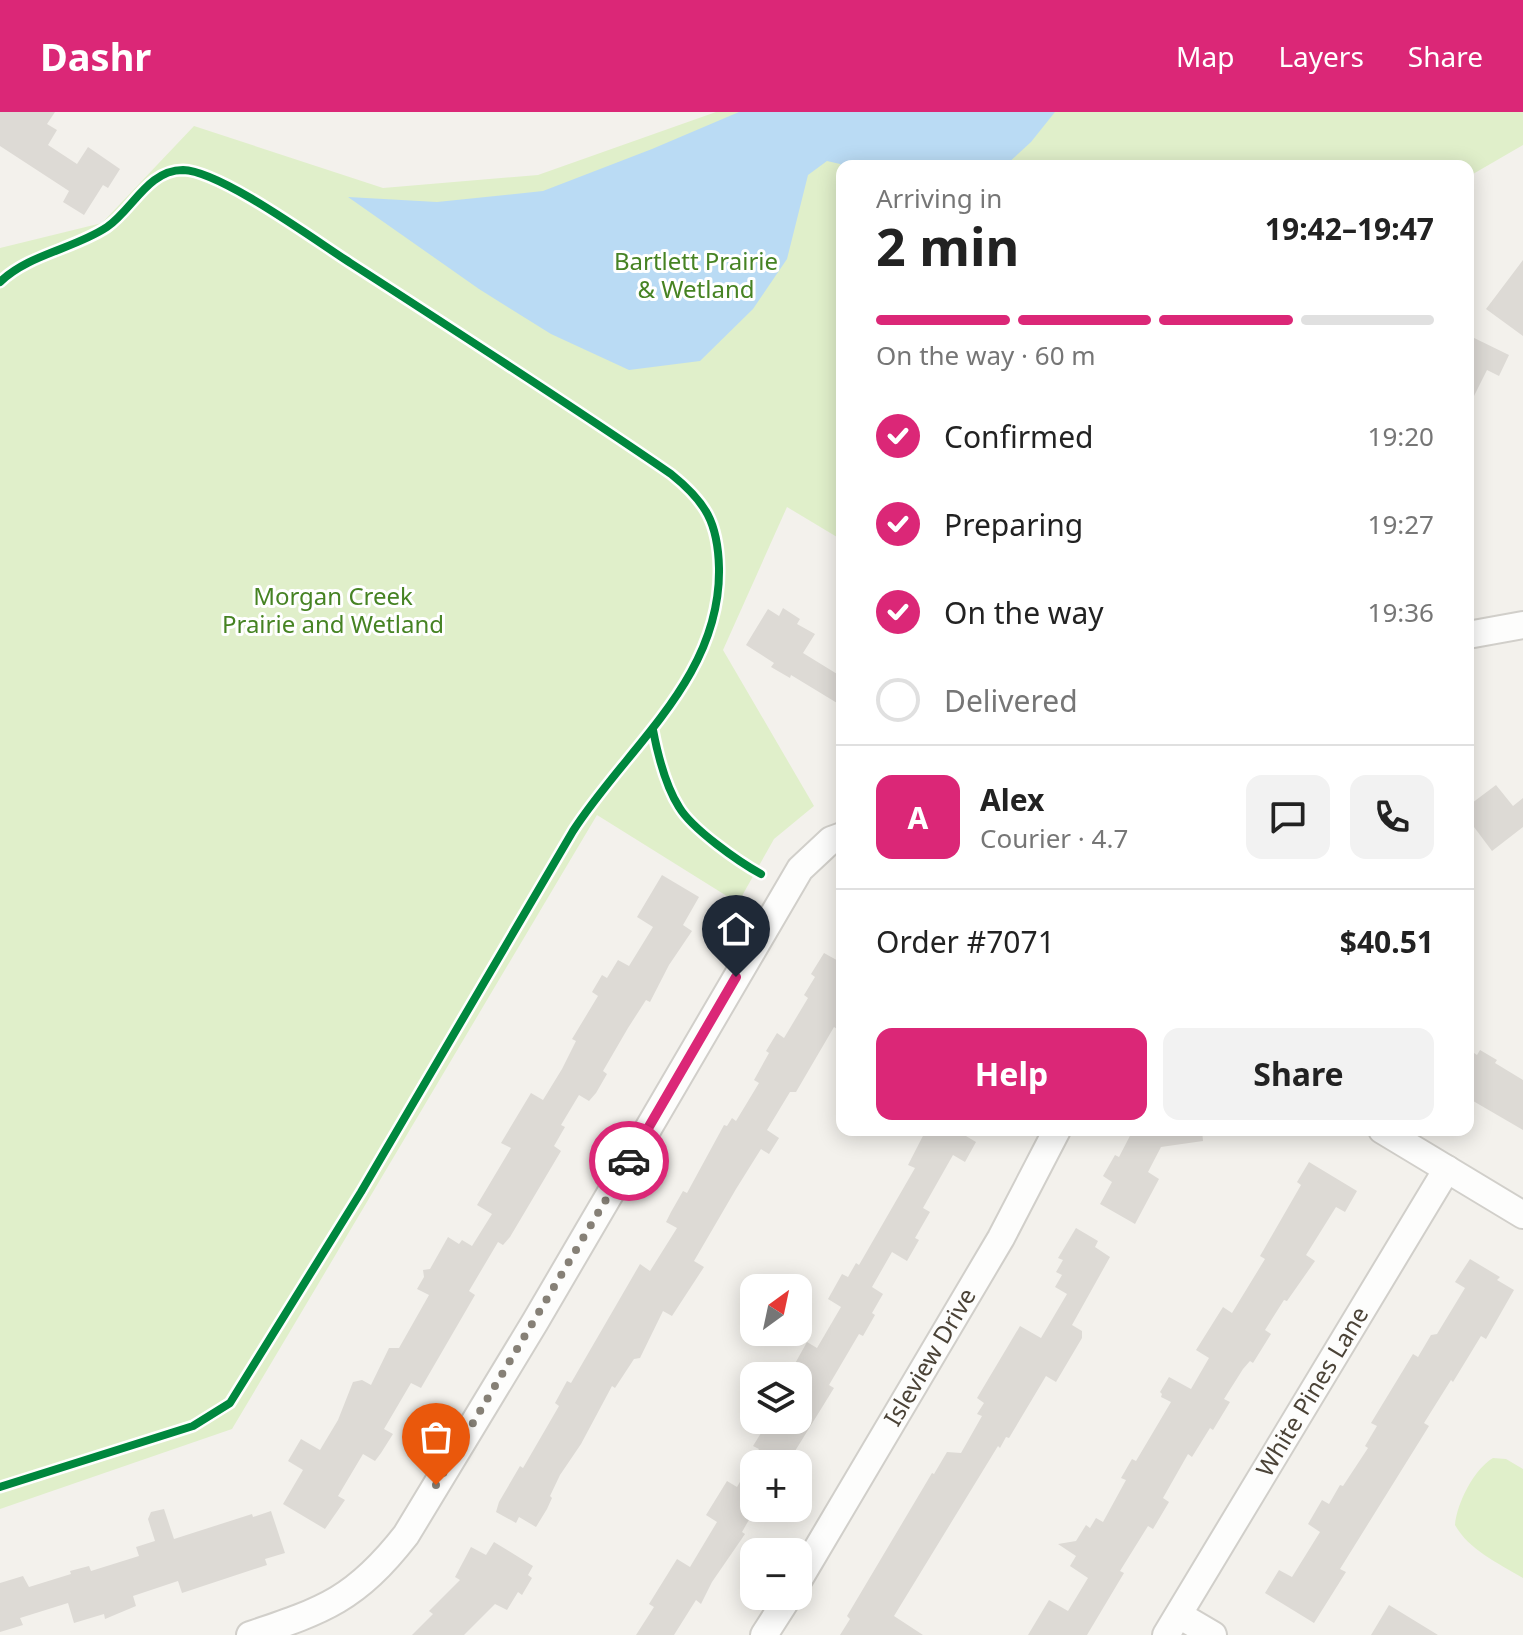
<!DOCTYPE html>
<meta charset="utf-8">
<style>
:root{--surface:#fff;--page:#f2f2f2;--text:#222;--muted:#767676;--line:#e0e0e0;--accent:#db2777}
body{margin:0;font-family:"Noto Sans",sans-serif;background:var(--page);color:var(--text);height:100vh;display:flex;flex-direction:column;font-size:30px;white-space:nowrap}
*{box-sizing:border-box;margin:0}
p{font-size:26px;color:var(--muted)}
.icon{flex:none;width:44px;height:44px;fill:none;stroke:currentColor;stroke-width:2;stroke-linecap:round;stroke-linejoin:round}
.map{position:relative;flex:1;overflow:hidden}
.details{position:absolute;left:836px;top:48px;width:638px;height:976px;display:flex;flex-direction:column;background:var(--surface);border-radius:16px;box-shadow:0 4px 20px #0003}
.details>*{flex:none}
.needle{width:52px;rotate:33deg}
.buttons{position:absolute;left:740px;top:1162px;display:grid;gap:16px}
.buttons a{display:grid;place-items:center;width:72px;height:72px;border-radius:16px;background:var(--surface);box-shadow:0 4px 20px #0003;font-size:40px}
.pin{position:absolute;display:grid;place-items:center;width:68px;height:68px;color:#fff;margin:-82px -34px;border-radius:50% 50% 50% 0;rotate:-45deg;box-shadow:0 0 8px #0007}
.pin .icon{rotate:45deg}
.courier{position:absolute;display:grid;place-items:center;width:80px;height:80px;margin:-40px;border:6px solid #db2777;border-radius:50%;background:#fff;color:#222;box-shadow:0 2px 10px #0007}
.head em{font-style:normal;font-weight:700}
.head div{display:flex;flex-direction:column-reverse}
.head{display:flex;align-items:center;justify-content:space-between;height:136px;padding:0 40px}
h1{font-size:52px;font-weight:700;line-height:60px}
.bar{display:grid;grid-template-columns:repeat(4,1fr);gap:12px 8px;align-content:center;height:96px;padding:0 40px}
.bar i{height:10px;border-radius:6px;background:var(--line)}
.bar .on{background:var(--accent)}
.bar p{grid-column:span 4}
.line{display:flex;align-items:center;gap:20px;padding:0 40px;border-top:2px solid var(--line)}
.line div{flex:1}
.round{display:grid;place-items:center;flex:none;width:84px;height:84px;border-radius:16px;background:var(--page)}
ol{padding:0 40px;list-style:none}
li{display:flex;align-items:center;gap:24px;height:88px}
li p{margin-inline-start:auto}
li .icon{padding:8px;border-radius:50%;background:var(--accent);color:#fff;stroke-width:4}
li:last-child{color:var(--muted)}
li i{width:44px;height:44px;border:4px solid var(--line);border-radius:50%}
.cta{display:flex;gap:16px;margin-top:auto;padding:16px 40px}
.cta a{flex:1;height:92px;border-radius:16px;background:var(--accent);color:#fff;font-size:32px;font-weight:700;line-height:92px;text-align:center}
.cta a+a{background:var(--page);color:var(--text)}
header{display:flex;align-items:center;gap:48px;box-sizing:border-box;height:112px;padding:0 40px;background:var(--accent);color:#fff}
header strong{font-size:38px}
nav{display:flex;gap:44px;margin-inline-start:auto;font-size:28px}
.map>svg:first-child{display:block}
.green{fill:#e0efca}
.water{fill:#badbf4}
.building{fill:#dddad5}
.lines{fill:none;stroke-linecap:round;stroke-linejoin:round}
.street-casing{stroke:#d1cfca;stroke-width:30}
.street{stroke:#fdfdfc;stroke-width:26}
.cycleway-casing{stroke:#fff;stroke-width:13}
.cycleway{stroke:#00873e;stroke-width:8}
.done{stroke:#868076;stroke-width:8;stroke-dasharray:0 14.4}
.route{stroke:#db2777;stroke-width:10}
.labels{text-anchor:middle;stroke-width:6;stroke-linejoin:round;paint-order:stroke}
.park-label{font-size:24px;fill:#468323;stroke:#fff}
.street-label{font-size:24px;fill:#4b4337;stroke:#fff}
</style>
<header>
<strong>Dashr</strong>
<nav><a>Map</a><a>Layers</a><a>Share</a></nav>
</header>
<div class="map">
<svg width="1523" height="1523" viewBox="0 0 1523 1523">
<rect width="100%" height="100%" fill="#f3f1ec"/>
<path class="green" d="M716,0H1523V33L1473,62L1468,71V54H842V428L787,395L723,538L814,694L774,727L738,791L597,703L232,1317L0,1397V136L102,111L194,14L383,76L538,63Z
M1493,1346L1506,1347L1523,1357V1466C1498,1451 1469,1438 1455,1413C1457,1391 1474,1357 1493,1346Z"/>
<path class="water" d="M739,0H1055L1031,30L1005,54L842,55L840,52L827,49L808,63L787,147L753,197L700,249L629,258L551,222L479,177L348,85L437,90L543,79L652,37Z"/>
<path class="building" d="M0,0H55L47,12L57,18L48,33L77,52L88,35L120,57L108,76L103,73L84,103L63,90L69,79L0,34Z
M1523,148V224L1486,197Z
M1468,223L1509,243L1499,264L1487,258L1468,296Z
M783,496L800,507L797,512L815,522L803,541L842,565V594L791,563L790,566L771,555L774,551L746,533L768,497L779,504Z
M1496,673L1513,694L1523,686V715L1492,739L1468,707V694Z
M662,763L699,785L683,813L692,819L669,853L650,890L646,888L628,916L603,959L607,962L596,981L589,989L579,983L561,1013L565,1015L554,1034L561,1039L510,1125L503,1133L498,1130L469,1179L475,1183L421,1276L411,1271L384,1317L393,1322L381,1341L375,1349L363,1342L338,1384L345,1388L325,1417L283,1392L303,1358L288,1349L301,1327L320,1338L338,1308L353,1270L362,1268L371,1273L389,1236H399L429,1183L417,1177L424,1165L423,1158L430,1157L448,1125L459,1132L462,1128L472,1134L492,1102L477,1093L511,1036L501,1031L531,981L543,988L562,957L576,929L572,927L598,884L592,880L602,863L607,866L618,848L629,854L653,815L637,805Z
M824,841L842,851V920L834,915L796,980H790L767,1018L779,1026L769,1042L761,1037L736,1077L694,1149L704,1155L672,1204L663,1199L640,1246L634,1247L615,1276L612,1274L581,1332L560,1363L550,1384L552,1386L547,1397L536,1415L519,1405L516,1411L496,1400L499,1390L520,1354L523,1356L559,1294L555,1291L567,1269L571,1271L640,1152L650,1159L677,1116L666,1110L671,1100L683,1079L687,1081L724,1013L727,1014L732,1006L736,1009L759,971L754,968L769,941L766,939L777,921L784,926L808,886L804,883L815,865L811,862Z
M1468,937L1477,943L1480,938L1497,948L1495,951L1523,968V1018L1468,986Z
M926,1018H956L976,1030L965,1050L953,1043L923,1096L930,1100L915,1126L919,1128L907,1149L892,1140L872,1175L883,1182L872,1201L875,1203L863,1224L859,1222L829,1273L834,1276L787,1352H754V1399L742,1420L745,1422L712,1470L701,1492L696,1488L674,1523H636L654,1495L649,1492L677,1447L690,1455L717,1410L706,1403L727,1369L737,1375L759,1337L753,1334L769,1308H798V1264H788L807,1230L817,1236L841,1195L828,1187L842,1162L848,1165L856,1151L859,1153L915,1056L908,1053Z
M1133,1018H1202L1203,1029L1161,1035L1148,1060L1159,1067L1135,1112L1100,1092L1112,1070L1103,1064L1115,1043L1119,1045Z
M1309,1050L1357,1079L1345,1100L1336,1095L1306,1143L1315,1149L1287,1189L1284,1188L1265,1218L1271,1222L1253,1251L1250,1249L1243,1257L1224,1287L1230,1290L1213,1318L1210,1316L1192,1345L1188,1342L1163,1386L1169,1390L1153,1417L1148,1414L1120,1459L1124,1461L1087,1523H1028L1049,1488L1068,1499L1088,1466L1070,1454L1076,1444L1058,1432L1076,1429L1086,1413L1090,1416L1096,1406L1103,1410L1126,1368L1121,1366L1132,1347L1136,1349L1171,1290L1161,1285L1162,1282L1160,1280L1169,1265L1191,1277L1209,1246L1196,1238L1223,1195L1232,1201L1265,1147L1260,1144L1301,1073L1297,1070Z
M1076,1116L1098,1129L1095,1135L1110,1145L1072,1213L1082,1219V1226L1056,1270L1046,1264L1009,1326L1006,1325L1000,1336L998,1334L894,1504L923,1523H840L850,1507L847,1504L932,1361L934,1362L947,1340L961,1341L982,1304L977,1302L984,1291L977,1286L1020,1214L1041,1226L1067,1182L1055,1175L1062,1163L1056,1160L1063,1148L1058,1146Z
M1470,1147L1500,1165L1497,1168L1514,1178L1486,1227L1481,1224L1453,1270L1451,1268L1424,1311L1429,1314L1340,1457L1346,1460L1314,1511L1265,1481L1279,1458L1292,1465L1320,1420L1308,1412L1322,1388L1329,1392L1340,1373L1343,1374L1368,1336L1365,1334L1377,1314L1371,1311L1396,1270L1413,1242L1418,1245L1431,1223L1437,1222L1465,1176L1455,1170Z
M164,1397L174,1427L252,1402L253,1405L271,1399L285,1441L265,1447L267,1453L182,1481L178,1469L133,1484L136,1494L105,1507L104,1502L74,1511L68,1491L20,1506L23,1513L0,1520V1471L23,1464L29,1475L71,1462L70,1459L89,1454L91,1459L139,1444L136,1435L155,1429L148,1407L151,1400Z
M494,1430L533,1454L528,1463L532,1466L522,1483L518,1480L507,1498L495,1492L464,1523H412L433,1502L429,1499L460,1468L455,1465L471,1435L486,1443Z
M1389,1493L1438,1523H1371Z"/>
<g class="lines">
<defs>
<g id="street">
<path d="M1468,523L1523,513"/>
<path d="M1382,1018L1523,1103"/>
<path id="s1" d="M798,1469L1001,1126L1057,1018"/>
<path d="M1179,1503L1213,1523"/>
<path d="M250,1523C325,1498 356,1487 406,1423L535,1210L800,757L831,728L842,724"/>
<path d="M764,1523L789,1484"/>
<path id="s2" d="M1166,1523L1447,1057"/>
</g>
</defs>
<use href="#street" class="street-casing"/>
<use href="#street" class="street"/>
<defs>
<path id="cycleway" d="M0,170C29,142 74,137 107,115C133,97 148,58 183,58C221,59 316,129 352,152C459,221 566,290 671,362C706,390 718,411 719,456C721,566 627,635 573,719L361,1080L230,1291L193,1314L0,1375
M653,618C658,644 665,673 679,695C692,717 739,750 761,762"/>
</defs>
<use href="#cycleway" class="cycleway-casing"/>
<use href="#cycleway" class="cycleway"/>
</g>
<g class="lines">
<path class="done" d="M436,1373L629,1049"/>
<path class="route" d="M629,1049L736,865"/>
</g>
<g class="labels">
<g class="park-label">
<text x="696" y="158">Bartlett Prairie<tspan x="696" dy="28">&amp; Wetland</tspan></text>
<text x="333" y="493">Morgan Creek<tspan x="333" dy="28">Prairie and Wetland</tspan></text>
</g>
<g class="street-label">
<text dy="8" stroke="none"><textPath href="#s1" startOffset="260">Isleview Drive</textPath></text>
<text dy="8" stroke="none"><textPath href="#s2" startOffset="284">White Pines Lane</textPath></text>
</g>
</g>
</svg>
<div class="buttons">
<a><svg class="needle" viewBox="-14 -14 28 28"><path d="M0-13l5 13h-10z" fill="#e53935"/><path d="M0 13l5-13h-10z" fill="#767676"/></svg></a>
<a><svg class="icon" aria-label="layers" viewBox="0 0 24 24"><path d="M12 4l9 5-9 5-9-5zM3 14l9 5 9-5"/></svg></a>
<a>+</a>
<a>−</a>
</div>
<div class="pin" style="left:436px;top:1373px;background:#ea580c"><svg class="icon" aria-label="bag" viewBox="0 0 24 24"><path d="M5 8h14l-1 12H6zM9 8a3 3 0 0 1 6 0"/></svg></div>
<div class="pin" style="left:736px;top:865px;background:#1f2937"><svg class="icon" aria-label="home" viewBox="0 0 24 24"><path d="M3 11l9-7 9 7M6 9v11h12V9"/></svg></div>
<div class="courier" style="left:629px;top:1049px"><svg class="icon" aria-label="car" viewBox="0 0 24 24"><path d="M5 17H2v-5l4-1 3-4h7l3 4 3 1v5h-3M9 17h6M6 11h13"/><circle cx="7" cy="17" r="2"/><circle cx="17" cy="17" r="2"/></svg></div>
<section class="details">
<div class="head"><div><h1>2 min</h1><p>Arriving in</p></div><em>19:42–19:47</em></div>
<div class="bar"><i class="on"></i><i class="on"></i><i class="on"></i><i></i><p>On the way · 60 m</p></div>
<ol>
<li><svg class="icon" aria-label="check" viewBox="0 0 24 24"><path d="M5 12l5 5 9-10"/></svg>Confirmed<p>19:20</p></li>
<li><svg class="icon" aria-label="check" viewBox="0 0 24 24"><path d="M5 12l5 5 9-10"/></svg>Preparing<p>19:27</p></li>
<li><svg class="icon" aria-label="check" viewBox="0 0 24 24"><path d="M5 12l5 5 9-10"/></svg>On the way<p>19:36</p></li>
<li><i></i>Delivered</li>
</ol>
<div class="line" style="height:144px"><b class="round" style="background:var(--accent);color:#fff">A</b><div><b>Alex</b><p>Courier · 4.7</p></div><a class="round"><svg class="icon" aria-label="chat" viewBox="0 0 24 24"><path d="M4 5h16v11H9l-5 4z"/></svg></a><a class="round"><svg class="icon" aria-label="phone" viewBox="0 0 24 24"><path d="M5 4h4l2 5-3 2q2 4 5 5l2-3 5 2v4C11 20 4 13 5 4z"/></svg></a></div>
<div class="line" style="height:104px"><div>Order #7071</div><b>$40.51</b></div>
<div class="cta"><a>Help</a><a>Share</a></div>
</section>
</div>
